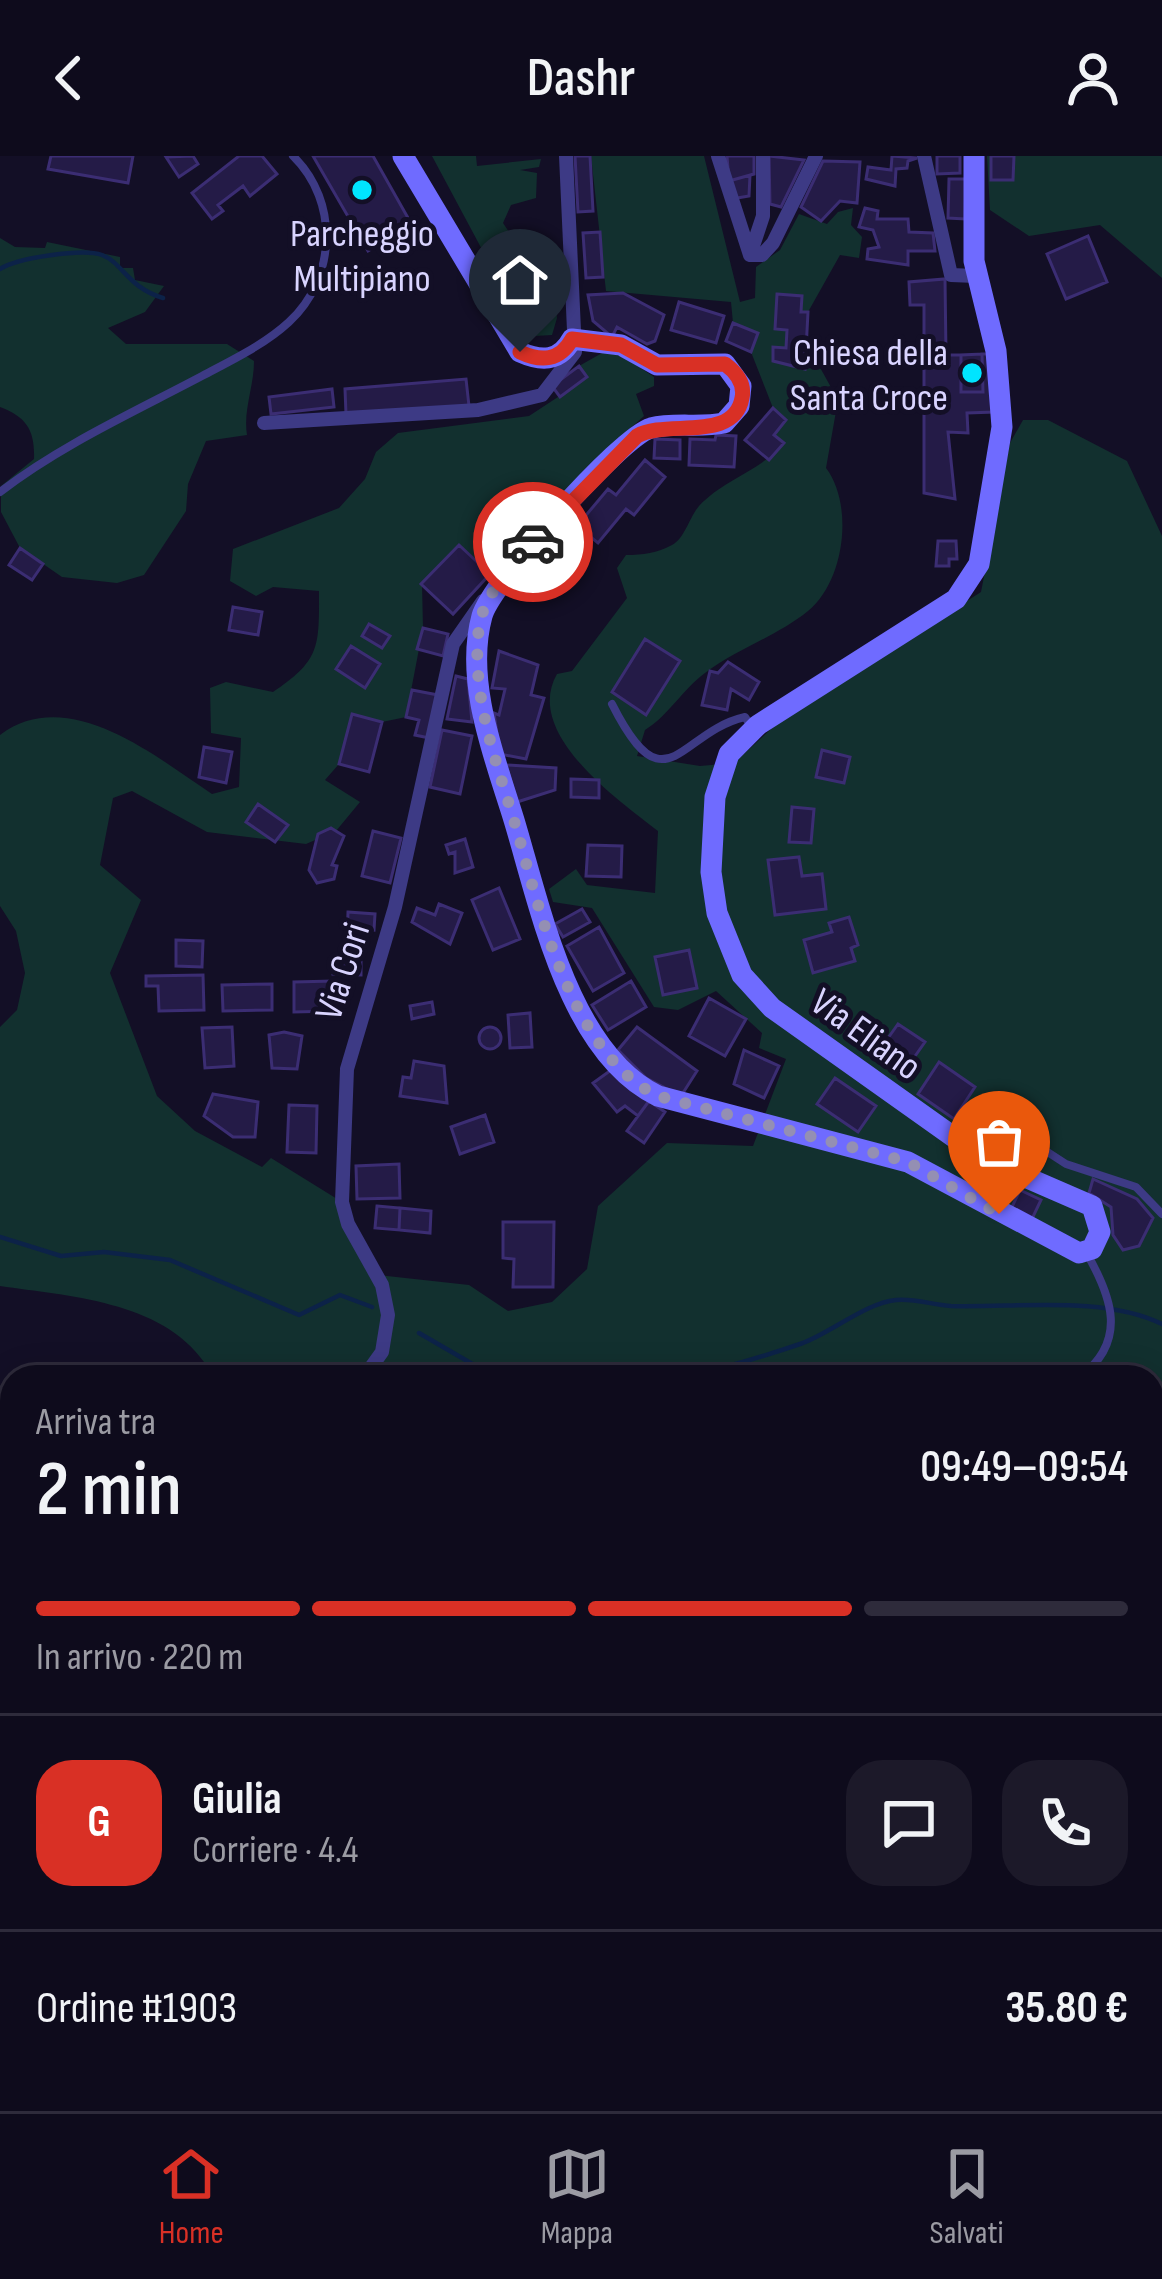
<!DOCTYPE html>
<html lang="it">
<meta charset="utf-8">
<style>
:root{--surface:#0e0b1c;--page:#1c1929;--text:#f1f3f6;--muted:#9b9ba3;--line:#2e2b3b;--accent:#d93025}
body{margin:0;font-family:"Sofia Sans Condensed",sans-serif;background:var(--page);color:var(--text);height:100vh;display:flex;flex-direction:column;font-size:45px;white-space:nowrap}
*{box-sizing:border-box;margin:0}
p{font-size:39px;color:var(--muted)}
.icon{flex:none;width:66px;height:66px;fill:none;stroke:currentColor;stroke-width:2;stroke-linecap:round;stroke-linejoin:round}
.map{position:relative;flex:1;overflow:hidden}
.side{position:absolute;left:0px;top:1209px;width:1164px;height:747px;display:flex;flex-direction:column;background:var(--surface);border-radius:36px 36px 0 0;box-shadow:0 6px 30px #0003,0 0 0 3px var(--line)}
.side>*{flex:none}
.pin{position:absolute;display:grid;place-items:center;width:102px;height:102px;color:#fff;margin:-123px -51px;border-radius:50% 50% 50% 0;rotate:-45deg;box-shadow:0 0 12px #0007}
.pin .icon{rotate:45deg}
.courier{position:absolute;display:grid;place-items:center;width:120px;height:120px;margin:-60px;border:9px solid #d93025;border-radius:50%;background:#fff;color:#222;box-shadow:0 3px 15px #0007}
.summary em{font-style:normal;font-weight:600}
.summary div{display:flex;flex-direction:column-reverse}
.summary{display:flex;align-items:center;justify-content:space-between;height:204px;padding:0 36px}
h1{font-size:78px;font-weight:600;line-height:90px}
.bar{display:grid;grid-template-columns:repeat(4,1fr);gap:18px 12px;align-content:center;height:144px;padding:0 36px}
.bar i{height:15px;border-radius:9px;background:var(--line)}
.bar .active{background:var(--accent)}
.bar p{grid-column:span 4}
.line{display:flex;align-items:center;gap:30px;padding:0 36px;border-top:3px solid var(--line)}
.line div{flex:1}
.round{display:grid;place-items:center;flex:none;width:126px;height:126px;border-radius:36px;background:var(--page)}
header{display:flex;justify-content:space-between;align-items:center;height:156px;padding:0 36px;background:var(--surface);font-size:54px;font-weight:600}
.tab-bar{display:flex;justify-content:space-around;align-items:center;height:168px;border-top:3px solid var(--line);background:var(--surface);font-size:33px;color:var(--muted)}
.tab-bar a{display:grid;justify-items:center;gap:6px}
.tab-bar .active{color:var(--accent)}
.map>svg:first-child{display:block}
.green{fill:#12302f}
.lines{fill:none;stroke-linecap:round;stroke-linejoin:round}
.stream{stroke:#0c2248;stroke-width:4.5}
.building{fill:#241b47;stroke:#3b2d73;stroke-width:3}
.lane{stroke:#3d3a85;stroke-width:8}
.street{stroke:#3d3a85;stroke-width:14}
.secondary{stroke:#6f6bff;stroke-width:21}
.done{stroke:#948fb3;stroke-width:12;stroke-dasharray:0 21.6}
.route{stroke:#d93025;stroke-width:15}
.poi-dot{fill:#00e5ff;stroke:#130f26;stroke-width:4.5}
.labels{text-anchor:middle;stroke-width:10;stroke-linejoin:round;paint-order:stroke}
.poi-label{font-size:39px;fill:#d9d4ff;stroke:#130f26}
.street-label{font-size:39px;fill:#d9d4ff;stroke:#130f26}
</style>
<header><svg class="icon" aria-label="back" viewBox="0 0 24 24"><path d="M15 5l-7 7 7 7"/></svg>Dashr<svg class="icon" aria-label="person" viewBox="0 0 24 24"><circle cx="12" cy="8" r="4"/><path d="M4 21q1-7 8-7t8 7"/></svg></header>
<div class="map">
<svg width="1162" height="1955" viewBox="0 0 1162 1955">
<rect width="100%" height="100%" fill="#130f26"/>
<path class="green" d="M432,0H476L477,10L541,3L539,11L520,14L537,17L536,42L511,49L503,67L517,88L550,87L557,162L552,179L535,180L524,172Z
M591,0H704L740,146L755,142L756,111L780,94L799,58L827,68L838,56L853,52L851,69L862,81L859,102L840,99L808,156L805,209L817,206L838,244L826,312C854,349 845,425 808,455C777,480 737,493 705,517C682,534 669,559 645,574L637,600L700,610L734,607L783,562L981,436L1010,287L1023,264H1048L1127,305L1162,380V1955H398L404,1949L396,1955H107L111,1944H1152V1221H302L204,1206C161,1145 68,1140 0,1130V871L17,854L25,817L16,775L0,750V579C68,528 155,600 212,638L239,631L241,582L211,577L210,532L226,526L273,536C321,504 319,490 319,435L273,431L256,440L230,425L233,393L339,352L365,323L376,296L398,277L529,260L587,222L579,210L611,192L654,221V230L636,238L644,260L584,314L502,411L490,418L459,389L422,428L423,472L406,561L382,566L351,559L339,608L325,624L360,646L336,675L306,688L207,676L132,635L113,642L100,709L141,744L110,817L157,940L195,975L262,1011L271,1002L342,1046L378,1119L469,1129L508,1155L552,1146L587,1113L598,1050L667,987L753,990L786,903L759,892L762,877L716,835L678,854L654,851L592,752L553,746L549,733L576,713L587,729L655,737L658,675C618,644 523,577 557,518L572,515L627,442L617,412L626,399C643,399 657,397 672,389C685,382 689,362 699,350C724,323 759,316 783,288L774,279L786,264L773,252L751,196L758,177L733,167L731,146L606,135Z
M987,0H1162V122L1100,69L1029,80L990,54Z
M0,82L15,91L45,92L47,86L120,101V112H133L135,124L164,130L145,156L108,172L126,188H227L254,205C254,231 243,254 247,279L206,285L188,328L186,355L144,419L117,427L62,421L20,392L1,356V330L34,303C35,275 27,261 0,251Z
M0,1670L12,1678V1797L0,1809Z"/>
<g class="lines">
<path class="stream" d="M0,113C17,102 83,92 102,99C123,107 127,131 163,142
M0,1081L61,1100L104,1096L170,1104L299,1159L340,1139L372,1151
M419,1177L481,1213L513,1221
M678,1221C721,1214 762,1201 803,1187C832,1176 866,1147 896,1144C914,1142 933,1149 951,1150C1016,1152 1103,1139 1162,1168"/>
</g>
<path class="building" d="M51,0H133L128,27L48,13Z
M193,0L198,8L179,21L166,1Z
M239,0H262L277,18L250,40L243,30L218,49L223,55L212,63L192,37Z
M313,0H373L412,69L368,95Z
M575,0H590L593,55L578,56Z
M727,0H754V18L729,25Z
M769,0L804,4L781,51L770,48Z
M892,0L917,2L908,5L907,12L896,13L895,30L866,23L868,11L891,14Z
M937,0H960V17L937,18Z
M991,0H1014L1013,24H991Z
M823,5L860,6L857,47L840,45L821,65L801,51Z
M750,19L749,40L737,42L729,25Z
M949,23H966L965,63L948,62Z
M865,52L878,55L877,63H908L909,76L933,77L935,95H908V109L867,103L868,93L879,91L873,74L859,71Z
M600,76L603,121L586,122L583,77Z
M1088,80L1107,126L1066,143L1047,98Z
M945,123L946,199H961V236H983L982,198H990L994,256L967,257L968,277L948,276L955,343L924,337V149H910L909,126Z
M623,137L664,159L655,185L647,188L617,171L612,181L593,165L588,139Z
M777,138L802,140L801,156H808L805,213L773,205V191L786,192L787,174L775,173Z
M679,146L724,160L716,187L671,174Z
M733,167L758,177L751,196L726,185Z
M982,198L983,236H961V199Z
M579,210L587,221L560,241L552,230Z
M466,223L469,250L346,258L345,233Z
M332,233L334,251L271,258L269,241Z
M773,252L786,264L774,279L784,287L769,304L745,284Z
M716,279L736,280L734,311L689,309L690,283L715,284Z
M655,283L680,284V303L654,302Z
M645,304L665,321L634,359L626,353L598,387L577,370L608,333L616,339Z
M938,385H956L957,403H949V410H936Z
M459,389L490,418L453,458L421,428Z
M20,392L43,408L32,424L9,409Z
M233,451L262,456L258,479L229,474Z
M369,468L390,480L382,492L362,480Z
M423,472L448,478L443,500L417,493Z
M645,483L680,505L646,559L612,536Z
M351,490L380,508L365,532L336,513Z
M499,495L538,509L531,539L544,542L526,603L500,598L494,557L499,559L505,533L492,532Z
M728,506L759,526L749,544L731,533L727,554L702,549L710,515L718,517Z
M456,520L468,523L472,566L447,563Z
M412,534L438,539L429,582L415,579L419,564L406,561Z
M352,558L382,566L369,616L339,608Z
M442,574L472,580L460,638L430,631Z
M204,591L232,596L226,627L199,621Z
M822,594L850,601L844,627L816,621Z
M506,609L556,612L555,634L517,646Z
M571,623L599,624V642L571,641Z
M258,648L288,669L275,686L246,666Z
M792,651L814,653L811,687L789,686Z
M331,672L344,680L332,709L337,710L334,723L317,727L309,714L318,678Z
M373,675L401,682L390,727L362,720Z
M465,683L473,711L455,717V696L449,698L446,689Z
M588,689L622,690L621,721L586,720Z
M799,701L802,720L822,718L826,753L775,759L768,704Z
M499,732L520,783L493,794L472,744Z
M439,748L462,757L450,788L412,766L417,752L435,759Z
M582,753L590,766L563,781L555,768Z
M348,756L375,758L374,774L365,773L364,787L347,786Z
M849,761L858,789L851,792L855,805L813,817L804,784L832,776L829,767Z
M599,771L624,817L593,835L567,790Z
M176,784L203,785L202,811L176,810Z
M689,794L697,832L663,839L655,801Z
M333,802H361V819L333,818Z
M203,819L204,854L159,855L158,830H146V820Z
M333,825L334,855L294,856V826Z
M631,825L646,851L608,874L592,849Z
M272,828V854L223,855L222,829Z
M709,842L746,863L725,900L689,880Z
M432,846L434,858L412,863L410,850Z
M530,857L532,891L510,892L508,859Z
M898,868L925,886L908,910L881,892Z
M232,871L234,910L205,912L202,872Z
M637,871L697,915L681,940L646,922L618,894Z
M479 882a11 11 0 1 1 22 0a11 11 0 1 1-22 0Z
M284,876L302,880L297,913L272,912L269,879Z
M744,894L779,910L764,942L734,928Z
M414,905L444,910L447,947L400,940L403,921L411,922Z
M939,906L975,931L954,963L918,938Z
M614,912L649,945L638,960L625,950L617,956L593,927Z
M835,922L876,950L858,976L817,948Z
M213,938L258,946L255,981H233L204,960Z
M649,945L665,956L644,987L627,975Z
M289,949L317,950L316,997L287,996Z
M485,959L494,986L460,998L451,971Z
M399,1008L400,1042L357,1043L356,1010Z
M1093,1023L1137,1043L1153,1062L1139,1090L1123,1094L1113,1079L1111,1051L1089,1037Z
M1020,1034L1041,1044L1031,1065L1010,1055Z
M377,1050L400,1052L399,1074L375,1072Z
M400,1052L431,1055L430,1077L399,1074Z
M503,1066H554L553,1131H513L514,1103L503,1102Z
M7,1448L12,1454V1543L0,1530L4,1519L0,1454Z
M60,1944H85L80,1955L57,1950Z"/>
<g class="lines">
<path class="lane" d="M0,336C61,289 134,256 202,220C232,204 264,189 289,166C336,123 340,46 293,0
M612,548C666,655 679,576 745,561L751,570
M1003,1008L1011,987L1029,984L1066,1008L1136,1031L1162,1058
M1080,1221C1128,1185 1112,1141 1086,1096"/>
<path class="street" d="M718,0L750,99
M924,0L951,119L976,120
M750,99H762L773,87L816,0
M750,99L763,60V0
M264,267L478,254L542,239L575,196L566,0
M364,1221L382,1196L388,1159L382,1129L348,1068L342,1046L347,913L395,751L453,488L483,445
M0,1402L12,1411
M0,1899L12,1876"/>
<path class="secondary" d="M403,0L520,196C542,206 560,205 572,183L621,189L657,209L725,208L741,230L739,250L724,267C700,272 674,266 651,272C620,281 491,427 482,460C464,526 495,602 514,664C540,750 569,897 658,940L908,1006L1079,1097L1092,1093L1100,1076L1092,1050L986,1004L772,852L742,819L717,757L711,716L715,641L729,598L758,569L956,443L979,408L1002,271L996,195L974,105V0"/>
</g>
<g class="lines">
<path class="done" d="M533,386C512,412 484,437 479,471C470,542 499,612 518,678C541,760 574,900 658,940L908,1006L999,1058"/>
<path class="route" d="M520,196C541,206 560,205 572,183L621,189L657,209L725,208C737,217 745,228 742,242C734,287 666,263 637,280L533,386"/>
</g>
<g class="poi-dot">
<circle cx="362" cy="34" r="12"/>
<circle cx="972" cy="217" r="12"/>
</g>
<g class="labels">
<g class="poi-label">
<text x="362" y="90">Parcheggio<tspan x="362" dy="45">Multipiano</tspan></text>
<text x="948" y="209" text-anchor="end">Chiesa della<tspan x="948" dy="45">Santa Croce</tspan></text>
</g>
<g class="street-label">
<text transform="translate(341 815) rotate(-72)" y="14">Via Cori</text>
<text transform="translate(867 877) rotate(36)" y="14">Via Eliano</text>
</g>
</g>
</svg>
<div class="pin" style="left:999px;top:1058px;background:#ea580c"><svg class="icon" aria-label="bag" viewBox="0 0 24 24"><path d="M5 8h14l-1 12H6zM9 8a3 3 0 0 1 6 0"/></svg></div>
<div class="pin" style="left:520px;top:196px;background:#1f2937"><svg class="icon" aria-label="home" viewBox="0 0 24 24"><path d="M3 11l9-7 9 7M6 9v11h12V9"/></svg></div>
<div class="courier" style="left:533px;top:386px"><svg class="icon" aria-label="car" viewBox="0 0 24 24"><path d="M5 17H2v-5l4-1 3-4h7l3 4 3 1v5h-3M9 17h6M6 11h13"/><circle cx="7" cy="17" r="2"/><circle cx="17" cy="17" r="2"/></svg></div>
<section class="side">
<div class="summary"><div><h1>2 min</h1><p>Arriva tra</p></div><em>09:49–09:54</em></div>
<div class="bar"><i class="active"></i><i class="active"></i><i class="active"></i><i></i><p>In arrivo · 220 m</p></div>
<div class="line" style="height:216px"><b class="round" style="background:var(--accent);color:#fff">G</b><div><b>Giulia</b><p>Corriere · 4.4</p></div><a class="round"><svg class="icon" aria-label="chat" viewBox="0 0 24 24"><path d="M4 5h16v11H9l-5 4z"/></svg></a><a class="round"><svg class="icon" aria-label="phone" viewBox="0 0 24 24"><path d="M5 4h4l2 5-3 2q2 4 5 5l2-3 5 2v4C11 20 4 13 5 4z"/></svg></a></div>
<div class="line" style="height:156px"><div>Ordine #1903</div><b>35.80 €</b></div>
</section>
</div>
<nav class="tab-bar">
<a class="active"><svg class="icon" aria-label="home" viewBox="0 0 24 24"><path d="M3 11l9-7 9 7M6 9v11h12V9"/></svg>Home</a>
<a><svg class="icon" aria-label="map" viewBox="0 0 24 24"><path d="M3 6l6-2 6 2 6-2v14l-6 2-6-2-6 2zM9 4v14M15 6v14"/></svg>Mappa</a>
<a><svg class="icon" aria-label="saved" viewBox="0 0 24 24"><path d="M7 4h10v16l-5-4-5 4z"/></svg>Salvati</a>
</nav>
